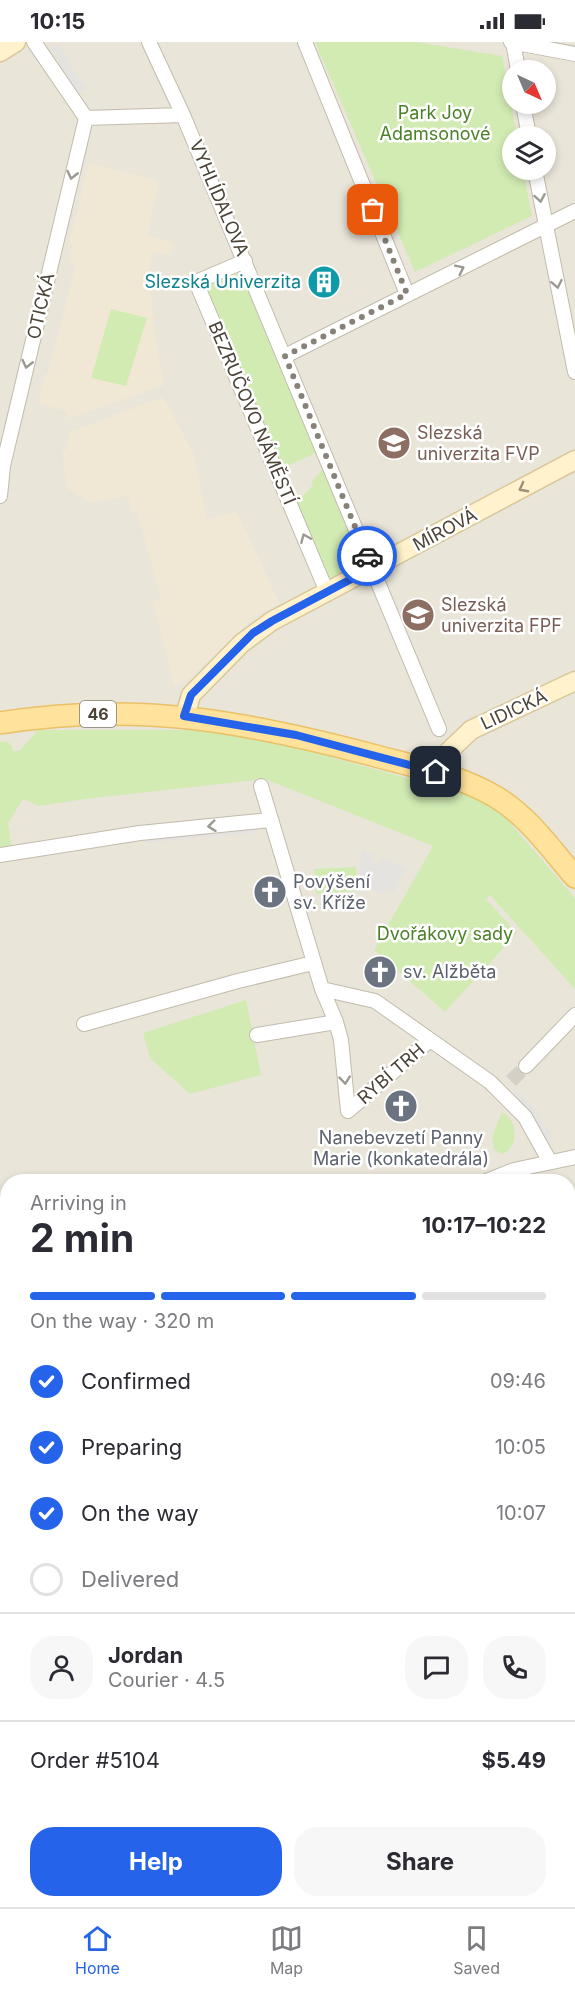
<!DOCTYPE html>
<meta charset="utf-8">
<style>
:root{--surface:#fff;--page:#f7f7f7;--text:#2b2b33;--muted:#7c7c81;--line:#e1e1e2;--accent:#2563eb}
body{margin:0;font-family:Inter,sans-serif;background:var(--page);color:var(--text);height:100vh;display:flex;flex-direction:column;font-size:22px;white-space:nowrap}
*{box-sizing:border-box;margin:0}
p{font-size:20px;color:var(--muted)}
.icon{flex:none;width:33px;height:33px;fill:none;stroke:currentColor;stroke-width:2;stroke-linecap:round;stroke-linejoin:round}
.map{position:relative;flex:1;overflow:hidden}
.drawer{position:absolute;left:0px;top:1132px;width:576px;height:734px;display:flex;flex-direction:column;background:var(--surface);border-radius:24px 24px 0 0;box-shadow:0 3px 9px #0003}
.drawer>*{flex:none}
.needle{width:39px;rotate:136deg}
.fabs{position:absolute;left:502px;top:18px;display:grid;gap:12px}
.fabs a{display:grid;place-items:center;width:54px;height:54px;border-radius:50%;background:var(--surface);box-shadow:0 3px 9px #0003;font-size:30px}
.pin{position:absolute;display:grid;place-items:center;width:51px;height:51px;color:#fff;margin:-26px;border-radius:12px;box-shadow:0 3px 9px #0006}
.courier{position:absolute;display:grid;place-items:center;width:60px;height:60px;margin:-30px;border:4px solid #2563eb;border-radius:50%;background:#fff;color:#222;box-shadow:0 2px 8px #0007}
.head em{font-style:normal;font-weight:700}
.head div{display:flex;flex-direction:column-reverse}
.head{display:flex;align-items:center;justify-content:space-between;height:102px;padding:0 30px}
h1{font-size:39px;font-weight:700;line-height:45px}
.bar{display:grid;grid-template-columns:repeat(4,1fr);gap:9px 6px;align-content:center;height:72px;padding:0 30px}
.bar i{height:8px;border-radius:4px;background:var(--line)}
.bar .on{background:var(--accent)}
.bar p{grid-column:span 4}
.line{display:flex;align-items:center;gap:15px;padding:0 30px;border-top:2px solid var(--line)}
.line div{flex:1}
.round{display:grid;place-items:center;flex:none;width:63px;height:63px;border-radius:24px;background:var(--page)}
ol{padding:0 30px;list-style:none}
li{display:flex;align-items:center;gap:18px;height:66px}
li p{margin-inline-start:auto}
li .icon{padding:6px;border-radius:50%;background:var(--accent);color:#fff;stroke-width:4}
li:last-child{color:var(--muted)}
li i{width:33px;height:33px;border:3px solid var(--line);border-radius:50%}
.primary-button{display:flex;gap:12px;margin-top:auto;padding:12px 30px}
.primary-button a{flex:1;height:69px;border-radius:24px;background:var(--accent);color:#fff;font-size:24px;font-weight:700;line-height:69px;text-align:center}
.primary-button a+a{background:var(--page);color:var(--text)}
.status{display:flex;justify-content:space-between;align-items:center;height:42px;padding:0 30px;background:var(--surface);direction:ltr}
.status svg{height:16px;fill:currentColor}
.tabs{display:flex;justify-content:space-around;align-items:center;height:84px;border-top:2px solid var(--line);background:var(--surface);font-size:16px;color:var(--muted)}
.tabs a{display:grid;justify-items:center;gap:3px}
.tabs .on{color:var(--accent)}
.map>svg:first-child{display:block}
.residential{fill:#eae5d9;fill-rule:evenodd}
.education{fill:#f0e8d5}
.green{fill:#d2ebb3}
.parking{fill:#e5e3df}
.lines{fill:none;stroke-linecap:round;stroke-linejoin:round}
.stream{stroke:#a6d5f4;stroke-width:3}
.street-tunnel{stroke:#d4d0c7;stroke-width:14;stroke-dasharray:14 7;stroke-linecap:butt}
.street-casing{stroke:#c2bbad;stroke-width:16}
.secondary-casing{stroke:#d8c79a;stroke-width:21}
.primary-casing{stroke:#eac166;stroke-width:24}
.street{stroke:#fff;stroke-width:14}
.secondary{stroke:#fff2cc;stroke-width:18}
.primary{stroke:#ffe29b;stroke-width:21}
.oneway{stroke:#9c9892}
.oneway2{stroke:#9c927b}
.done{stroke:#878177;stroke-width:6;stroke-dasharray:0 10.8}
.route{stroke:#2563eb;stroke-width:8}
.labels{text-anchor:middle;stroke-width:5;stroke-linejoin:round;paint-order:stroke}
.shield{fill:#fff;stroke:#817b74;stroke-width:1.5}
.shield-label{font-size:16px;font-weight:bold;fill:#4b4338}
.park-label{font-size:18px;fill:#4a8127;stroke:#fff}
.street-label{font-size:18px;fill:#4b4338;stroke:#fff}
.culture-label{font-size:18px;fill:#0d838f;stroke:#fff;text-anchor:end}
.education-label{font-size:18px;fill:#785e54;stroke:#fff;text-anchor:start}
.worship-label{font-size:18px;fill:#5b616d;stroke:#fff;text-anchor:start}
</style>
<div class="status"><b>10:15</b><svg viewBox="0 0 49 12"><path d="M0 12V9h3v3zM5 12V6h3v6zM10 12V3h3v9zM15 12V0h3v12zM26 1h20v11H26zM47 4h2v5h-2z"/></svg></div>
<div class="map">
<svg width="575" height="1865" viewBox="0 0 575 1865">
<rect width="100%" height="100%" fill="#f6f3eb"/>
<path class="residential" d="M0,0H575V1865H0ZM513,28H546V62H513ZM513,94H546V128H513ZM8,1140H568V1858H8Z"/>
<path class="education" d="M89,121L159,139L147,195L173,200L171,213L153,210L149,229L155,296L164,343L67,377L66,369L38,361L45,332H48L76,222L68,220L71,208H73L74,205L68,203L80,162L79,161Z
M163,355L193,410L207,478L236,469L280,562L257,573L186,639L174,645L153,559L161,557L137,469L132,470L128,454L90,460L67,446L62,408L66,409L70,390Z"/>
<path class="green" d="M315,0H416L502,14L517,94H513V128H523L532,174L415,230Z
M240,230L316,411L281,427L204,245Z
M111,267L147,276L126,344L91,336Z
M323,427L360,516L357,518L358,522L355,526L329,540L296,461L313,443L312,439Z
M36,688H200L254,694L458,750L485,761L505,775L575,856V947L490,853L486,857L517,891L445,970L374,908L433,804L265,737L85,757L39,764L23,757L8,781L12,806L0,809V700C8,698 11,701 13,709H19L34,693Z
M356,825L357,849L316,852L314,827Z
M246,958L261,1033L190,1052L150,1016L143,991Z
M502,1070C518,1078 520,1107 501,1112L494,1107L492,1096Z"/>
<path class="parking" d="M58,2L86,47L78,51L49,7Z
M258,782L254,791L145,801L149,792Z
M363,808L374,813L372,819L379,822L381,816L406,826L394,850L385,847L383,852L361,843L359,820Z
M517,1049L535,1064L554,1098L547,1102L530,1070L512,1055Z"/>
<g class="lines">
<path class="stream" d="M367,1858L369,1865"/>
<path class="street-tunnel" d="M511,1039L526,1024"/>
<defs>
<path id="street" d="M34,0L86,76L183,73
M149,0L183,73L439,687
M305,0L407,252
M511,0L575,12
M513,0L518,28
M523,62L529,94
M535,128L575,330
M245,219L196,240L327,550
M285,314L575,169
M0,454L3,424L86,76
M261,744L322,947
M0,813L140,791L270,778
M84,982L238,939L313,921
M257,993L336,980
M430,998L348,1069L341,998L336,980L322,947L375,959L490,1040L525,1075L550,1120
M526,1024L575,973
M484,1140L514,1128L575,1115
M4,1217L8,1241
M573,1221L575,1218
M8,1254L2,1268L8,1324
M568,1378L575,1371
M568,1455L575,1454
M0,1518L8,1517
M568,1676L575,1685
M0,1701L8,1683
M184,1865L187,1858"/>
<path id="secondary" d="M0,10L16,0
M185,674L191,653L242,601L272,579L575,418
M436,730L448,710L471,688L575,639
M568,1646L575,1640
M0,1829L8,1826"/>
<path id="primary" d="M0,681C136,659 244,679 376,714C416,725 459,733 496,755C528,774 551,807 575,835"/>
</defs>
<use href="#street" class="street-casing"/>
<use href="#secondary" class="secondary-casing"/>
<use href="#primary" class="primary-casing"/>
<use href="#street" class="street"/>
<use href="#secondary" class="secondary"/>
<use href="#primary" class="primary"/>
</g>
<defs><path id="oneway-chevron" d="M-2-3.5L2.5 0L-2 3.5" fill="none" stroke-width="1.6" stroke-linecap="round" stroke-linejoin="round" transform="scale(1.5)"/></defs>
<g class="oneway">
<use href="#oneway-chevron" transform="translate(72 133) rotate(103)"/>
<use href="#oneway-chevron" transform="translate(540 156) rotate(80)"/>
<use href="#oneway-chevron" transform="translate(460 227) rotate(-26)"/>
<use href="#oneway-chevron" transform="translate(557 242) rotate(79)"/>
<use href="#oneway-chevron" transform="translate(27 322) rotate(103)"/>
<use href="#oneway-chevron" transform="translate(305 496) rotate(-113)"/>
<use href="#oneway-chevron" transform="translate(212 784) rotate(174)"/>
<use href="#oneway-chevron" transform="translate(345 1038) rotate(84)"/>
</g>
<use class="oneway2" href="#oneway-chevron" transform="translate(523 446) rotate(152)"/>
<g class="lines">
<path class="done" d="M367,514L285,314L407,252L373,168"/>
<path class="route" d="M367,514L372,526L272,579L253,591L191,653L184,674L296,693L436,730"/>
</g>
<defs>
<symbol id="building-disc" viewBox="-11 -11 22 22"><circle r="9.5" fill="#0f9aa8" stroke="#fff"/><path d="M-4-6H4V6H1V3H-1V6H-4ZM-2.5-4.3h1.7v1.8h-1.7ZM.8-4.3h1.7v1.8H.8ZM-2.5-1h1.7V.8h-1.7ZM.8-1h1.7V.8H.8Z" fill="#fff"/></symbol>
<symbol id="university-disc" viewBox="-11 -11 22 22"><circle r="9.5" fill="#8d6e63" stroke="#fff"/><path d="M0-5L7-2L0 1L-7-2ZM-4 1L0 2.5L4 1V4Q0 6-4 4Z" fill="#fff"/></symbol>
<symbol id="church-disc" viewBox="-11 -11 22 22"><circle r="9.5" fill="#6b7280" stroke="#fff"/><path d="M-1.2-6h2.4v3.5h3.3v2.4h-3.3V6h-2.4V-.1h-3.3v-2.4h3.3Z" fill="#fff"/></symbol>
</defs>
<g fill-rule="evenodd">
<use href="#building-disc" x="305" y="221" width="38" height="38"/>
<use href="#university-disc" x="375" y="382" width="38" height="38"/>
<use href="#university-disc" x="399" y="554" width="38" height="38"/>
<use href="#church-disc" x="251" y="831" width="38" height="38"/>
<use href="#church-disc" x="361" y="911" width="38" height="38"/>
<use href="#church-disc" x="382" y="1045" width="38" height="38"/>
</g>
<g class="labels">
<rect class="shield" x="80" y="659" width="36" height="26" rx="4.5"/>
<g class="shield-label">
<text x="98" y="678">46</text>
</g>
<g class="park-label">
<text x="435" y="77">Park Joy<tspan x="435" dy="21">Adamsonové</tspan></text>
<text x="445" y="898">Dvořákovy sady</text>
</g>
<g class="street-label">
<text transform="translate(219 156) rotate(67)" y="6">VYHLÍDALOVA</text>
<text transform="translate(41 264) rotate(-77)" y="6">OTICKÁ</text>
<text transform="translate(252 371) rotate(67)" y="6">BEZRUČOVO NÁMĚSTÍ</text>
<text transform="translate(445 488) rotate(-28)" y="6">MÍROVÁ</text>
<text transform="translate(514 668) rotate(-25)" y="6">LIDICKÁ</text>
<text transform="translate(391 1032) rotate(-41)" y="6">RYBÍ TRH</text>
</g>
<g class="culture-label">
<text x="301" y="246">Slezská Univerzita</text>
</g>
<g class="education-label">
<text x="417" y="397">Slezská<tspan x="417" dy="21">univerzita FVP</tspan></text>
<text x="441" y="569">Slezská<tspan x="441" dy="21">univerzita FPF</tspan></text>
</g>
<g class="worship-label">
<text x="293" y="846">Povýšení<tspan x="293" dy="21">sv. Kříže</tspan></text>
<text x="403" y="936">sv. Alžběta</text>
<text x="401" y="1102" text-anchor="middle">Nanebevzetí Panny<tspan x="401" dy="21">Marie (konkatedrála)</tspan></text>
</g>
</g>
</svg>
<div class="fabs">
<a><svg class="needle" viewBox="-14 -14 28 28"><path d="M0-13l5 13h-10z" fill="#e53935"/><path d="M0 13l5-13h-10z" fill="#7c7c81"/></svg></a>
<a><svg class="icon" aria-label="layers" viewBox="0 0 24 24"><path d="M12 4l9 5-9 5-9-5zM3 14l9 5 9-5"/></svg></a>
</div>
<div class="pin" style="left:373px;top:168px;background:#ea580c"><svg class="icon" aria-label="bag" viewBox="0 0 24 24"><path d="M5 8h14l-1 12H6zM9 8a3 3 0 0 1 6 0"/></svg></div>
<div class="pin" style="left:436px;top:730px;background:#1f2937"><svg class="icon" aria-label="home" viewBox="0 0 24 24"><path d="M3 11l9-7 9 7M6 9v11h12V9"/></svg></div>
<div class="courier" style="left:367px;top:514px"><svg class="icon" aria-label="car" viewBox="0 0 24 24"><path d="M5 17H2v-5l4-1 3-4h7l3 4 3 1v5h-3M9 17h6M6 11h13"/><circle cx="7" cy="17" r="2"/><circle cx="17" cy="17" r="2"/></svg></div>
<section class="drawer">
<div class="head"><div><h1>2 min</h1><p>Arriving in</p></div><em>10:17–10:22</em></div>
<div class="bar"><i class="on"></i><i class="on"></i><i class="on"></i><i></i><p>On the way · 320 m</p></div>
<ol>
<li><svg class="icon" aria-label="check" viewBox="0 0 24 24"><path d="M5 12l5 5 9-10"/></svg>Confirmed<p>09:46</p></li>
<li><svg class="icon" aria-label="check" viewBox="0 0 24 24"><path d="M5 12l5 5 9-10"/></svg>Preparing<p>10:05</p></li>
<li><svg class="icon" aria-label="check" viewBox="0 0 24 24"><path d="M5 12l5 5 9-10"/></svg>On the way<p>10:07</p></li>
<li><i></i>Delivered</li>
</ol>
<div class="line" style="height:108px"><a class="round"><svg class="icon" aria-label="person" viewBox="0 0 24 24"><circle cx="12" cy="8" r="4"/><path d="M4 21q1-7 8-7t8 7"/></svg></a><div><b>Jordan</b><p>Courier · 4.5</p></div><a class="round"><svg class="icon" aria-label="chat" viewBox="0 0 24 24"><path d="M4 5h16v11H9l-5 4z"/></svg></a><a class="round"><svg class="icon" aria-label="phone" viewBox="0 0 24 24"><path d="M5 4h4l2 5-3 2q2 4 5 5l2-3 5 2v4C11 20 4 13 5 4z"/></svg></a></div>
<div class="line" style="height:78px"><div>Order #5104</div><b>$5.49</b></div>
<div class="primary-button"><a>Help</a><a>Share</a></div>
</section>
</div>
<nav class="tabs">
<a class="on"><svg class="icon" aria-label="home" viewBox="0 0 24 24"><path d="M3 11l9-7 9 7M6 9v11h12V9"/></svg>Home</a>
<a><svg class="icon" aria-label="map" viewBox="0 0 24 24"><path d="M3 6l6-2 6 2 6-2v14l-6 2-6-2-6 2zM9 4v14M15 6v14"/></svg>Map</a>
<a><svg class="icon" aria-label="saved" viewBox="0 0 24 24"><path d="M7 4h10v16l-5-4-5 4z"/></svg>Saved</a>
</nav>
